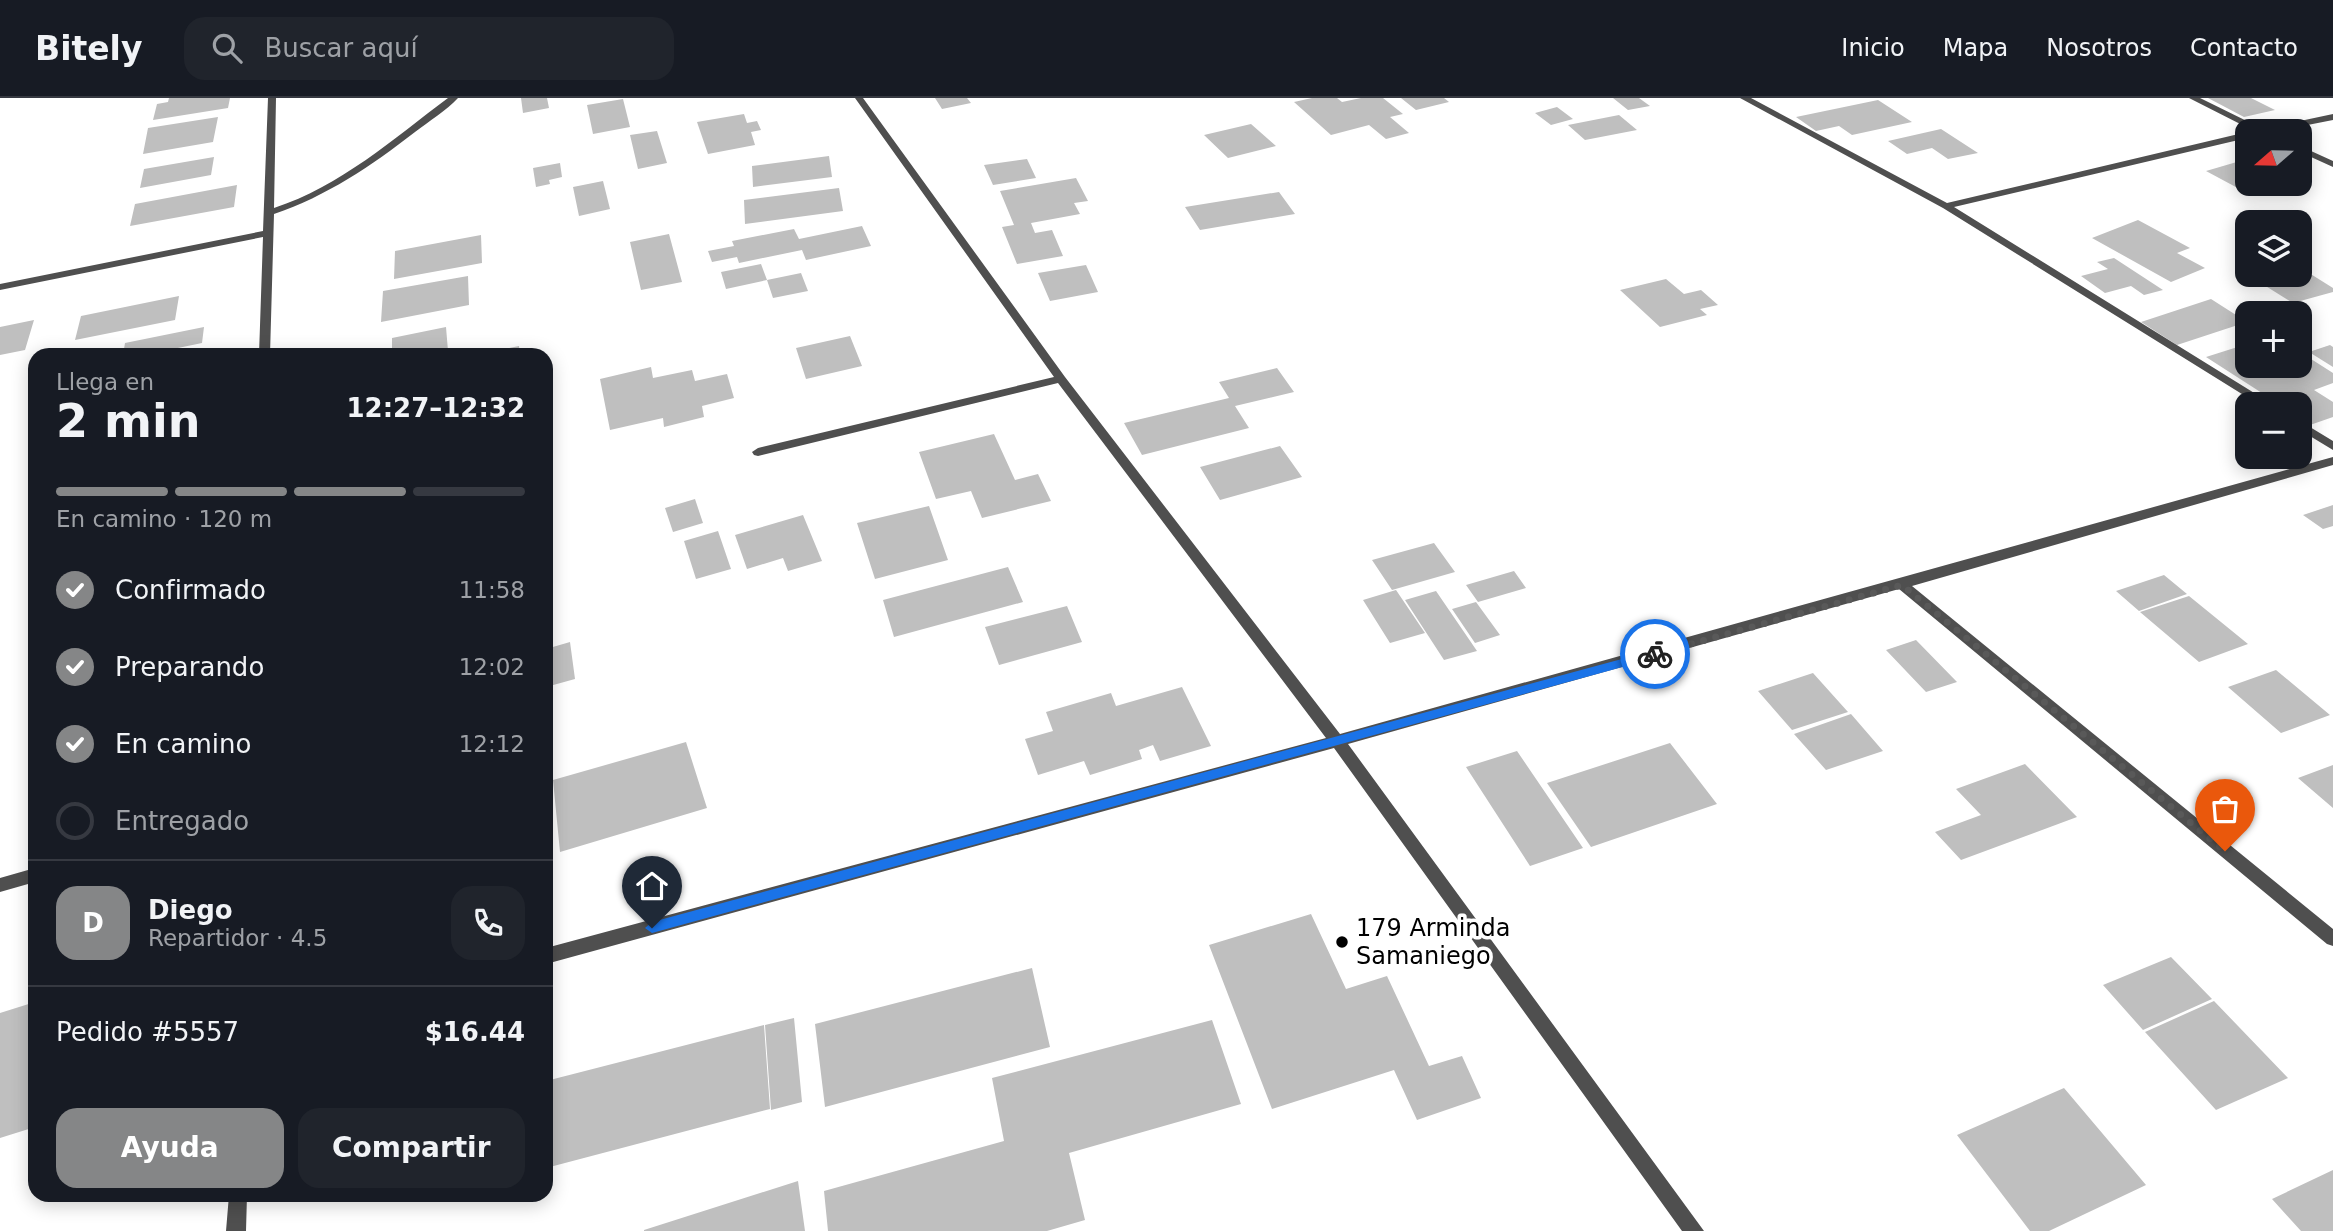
<!DOCTYPE html>
<html lang="es">
<meta charset="utf-8">
<style>
:root{--surface:#171b24;--page:#20242c;--text:#f1f3f6;--muted:#9ea1a6;--line:#363941;--accent:#858687}
body{margin:0;font-family:"DejaVu Sans",sans-serif;background:var(--page);color:var(--text);height:100vh;display:flex;flex-direction:column;font-size:26px;white-space:nowrap}
*{box-sizing:border-box;margin:0}
p{font-size:23px;color:var(--muted)}
.icon{flex:none;width:38px;height:38px;fill:none;stroke:currentColor;stroke-width:2;stroke-linecap:round;stroke-linejoin:round}
.map{position:relative;flex:1;overflow:hidden}
.panel{position:absolute;left:28px;top:250px;width:525px;height:854px;display:flex;flex-direction:column;background:var(--surface);border-radius:21px;box-shadow:0 4px 18px #0003}
.panel>*{flex:none}
.needle{width:46px;rotate:250deg}
.fabs{position:absolute;left:2235px;top:21px;display:grid;gap:14px}
.fabs a{display:grid;place-items:center;width:77px;height:77px;border-radius:14px;background:var(--surface);box-shadow:0 4px 18px #0003;font-size:35px}
.pin{position:absolute;display:grid;place-items:center;width:60px;height:60px;color:#fff;margin:-72px -30px;border-radius:50% 50% 50% 0;rotate:-45deg;box-shadow:0 0 7px #0007}
.pin .icon{rotate:45deg}
.courier{position:absolute;display:grid;place-items:center;width:70px;height:70px;margin:-35px;border:5px solid #1a73e8;border-radius:50%;background:#fff;color:#222;box-shadow:0 2px 9px #0007}
.headline em{font-style:normal;font-weight:700}
.headline div{display:flex;flex-direction:column-reverse}
.headline{display:flex;align-items:center;justify-content:space-between;height:119px;padding:0 28px}
h1{font-size:46px;font-weight:700;line-height:52px}
.bar{display:grid;grid-template-columns:repeat(4,1fr);gap:10px 7px;align-content:center;height:84px;padding:0 28px}
.bar i{height:9px;border-radius:5px;background:var(--line)}
.bar .current{background:var(--accent)}
.bar p{grid-column:span 4}
.line{display:flex;align-items:center;gap:18px;padding:0 28px;border-top:2px solid var(--line)}
.line div{flex:1}
.round{display:grid;place-items:center;flex:none;width:74px;height:74px;border-radius:21px;background:var(--page)}
ol{padding:0 28px;list-style:none}
li{display:flex;align-items:center;gap:21px;height:77px}
li p{margin-inline-start:auto}
li .icon{padding:7px;border-radius:50%;background:var(--accent);color:#fff;stroke-width:4}
li:last-child{color:var(--muted)}
li i{width:38px;height:38px;border:4px solid var(--line);border-radius:50%}
.cta{display:flex;gap:14px;margin-top:auto;padding:14px 28px}
.cta a{flex:1;height:80px;border-radius:21px;background:var(--accent);color:#fff;font-size:28px;font-weight:700;line-height:80px;text-align:center}
.cta a+a{background:var(--page);color:var(--text)}
header{display:flex;align-items:center;gap:42px;box-sizing:border-box;height:98px;padding:0 35px;background:var(--surface);border-bottom:2px solid var(--line)}
header strong{font-size:33px}
nav{display:flex;gap:38px;margin-inline-start:auto;font-size:24px}
.search{width:490px;height:63px;background:var(--page);display:flex;align-items:center;gap:18px;box-sizing:border-box;padding:0 24px;border-radius:21px;color:var(--muted);font-size:26px}
.map>svg:first-child{display:block}
.building{fill:#bfbfbf}
.lines{fill:none;stroke-linecap:round;stroke-linejoin:round}
.street{fill:#4f4f4f;fill-rule:evenodd}
.route{fill:#1a73e8}
.done{stroke:#595959;stroke-width:7;stroke-dasharray:0 12.6}
.poi-dot{fill:#000;stroke:#fff;stroke-width:2.5}
.labels{text-anchor:middle;stroke-width:7;stroke-linejoin:round;paint-order:stroke}
.poi-label{font-size:24px;fill:#000;stroke:#fff;text-anchor:start}
</style>
<header>
<strong>Bitely</strong>
<div class="search"><svg class="icon" aria-label="search" viewBox="0 0 24 24"><circle cx="10" cy="10" r="6"/><path d="M15 15l6 6"/></svg>Buscar aquí</div>
<nav><a>Inicio</a><a>Mapa</a><a>Nosotros</a><a>Contacto</a></nav>
</header>
<div class="map">
<svg width="2333" height="1133" viewBox="0 0 2333 1133">
<rect width="100%" height="100%" fill="#fff"/>
<path class="building" d="M169,0H230L228,10L153,22L157,6L168,4Z
M521,0H547L549,10L523,15Z
M935,0H967L971,5L942,11Z
M1312,0H1337L1342,4L1361,0H1383L1403,16L1390,19L1409,35L1386,41L1369,27L1331,37L1294,4Z
M1401,0H1444L1449,4L1416,12Z
M1613,0H1639L1650,8L1628,12Z
M2208,0H2251L2275,12L2244,19Z
M623,1L630,29L593,36L587,7Z
M1878,2L1912,24L1852,37L1839,28L1816,33L1796,19Z
M1557,9L1573,21L1551,27L1535,15Z
M744,16L747,25L757,23L761,32L751,34L755,47L708,56L697,24Z
M1619,17L1637,32L1585,42L1568,27Z
M218,19L213,44L143,56L148,30Z
M1251,26L1276,48L1228,60L1204,37Z
M1941,31L1978,55L1948,61L1932,50L1907,56L1888,43Z
M657,33L667,65L638,71L630,37Z
M829,58L832,79L753,89L752,68Z
M214,59L211,77L140,90L144,71Z
M1027,61L1036,80L993,87L984,67Z
M2247,61V86H2275L2247,95L2206,73Z
M560,65L562,79L549,82L550,86L536,89L533,70Z
M1076,80L1088,103L1074,105L1080,116L1031,125L1035,135L1052,132L1063,158L1017,166L1002,129L1014,127L1000,93Z
M603,83L610,111L579,118L573,89Z
M237,87L234,109L130,128L135,106Z
M839,90L843,113L745,126L744,102Z
M1279,94L1295,116L1200,132L1185,109Z
M2138,122L2190,150L2177,155L2205,170L2171,184L2092,140Z
M862,128L871,148L806,162L802,152L739,165L737,159L712,164L708,153L734,148L732,143L794,131L799,141Z
M669,136L682,184L641,192L630,144Z
M481,137L482,165L394,181L395,153Z
M2114,160L2163,192L2144,197L2131,188L2105,195L2081,178L2108,171L2097,164Z
M761,166L767,182L726,191L721,174Z
M1086,167L1098,194L1050,203L1038,175Z
M801,175L808,193L773,200L767,182Z
M2309,175L2333,190V194L2293,205L2264,187Z
M468,178L469,207L381,224L383,193Z
M1666,181L1684,196L1701,192L1718,207L1700,211L1707,217L1660,229L1620,192Z
M179,198L175,222L75,242L81,218Z
M2211,201L2247,224L2177,247L2141,224Z
M34,222L25,252L0,257V229Z
M204,229L202,245L144,257H123L125,245Z
M446,229L448,253L426,257H392V240Z
M850,238L862,268L806,281L796,250Z
M2247,246V268H2300V254L2333,275V285L2314,292L2333,304V319L2310,327L2300,320V306H2279L2206,259Z
M2330,247L2333,249V269L2309,254Z
M519,248L520,257H482L481,256Z
M651,269L653,280L692,272L695,283L727,276L734,300L702,308L704,319L664,329L663,320L610,332L600,281Z
M1277,270L1294,294L1235,308L1249,330L1142,357L1124,325L1229,300L1219,284Z
M994,336L1015,382L1038,376L1051,403L982,420L971,393L936,401L919,354Z
M1280,348L1302,379L1220,402L1200,369Z
M695,401L703,425L673,434L665,410Z
M2333,407V428L2323,431L2303,417Z
M929,408L948,462L875,481L857,425Z
M803,417L822,463L788,473L783,460L747,471L735,437Z
M718,433L731,471L696,481L684,443Z
M1434,445L1455,474L1392,492L1372,462Z
M1008,469L1023,504L894,539L883,502Z
M1514,473L1526,490L1478,504L1466,487Z
M2164,477L2187,496L2139,513L2116,493Z
M1396,492L1425,535L1390,545L1363,502Z
M1436,493L1477,553L1444,562L1405,502Z
M2189,498L2248,546L2199,564L2140,514Z
M1476,504L1500,537L1475,545L1452,511Z
M1067,508L1082,544L999,567L985,529Z
M1916,542L1957,584L1926,594L1886,552Z
M570,544L575,581L546,589V551Z
M2276,572L2330,617L2281,635L2228,589Z
M1813,575L1848,614L1792,632L1758,593Z
M1182,589L1211,648L1160,663L1153,647L1139,652L1142,661L1090,677L1084,663L1038,677L1025,641L1053,633L1046,614L1111,595L1116,608Z
M1851,616L1883,653L1826,672L1794,636Z
M686,644L707,710L560,754L553,682Z
M1670,645L1717,706L1591,749L1547,685Z
M1517,653L1583,750L1530,768L1466,669Z
M2025,666L2077,719L1961,762L1935,734L1981,717L1956,691Z
M2333,667V710L2298,680Z
M1311,816L1346,891L1387,878L1429,968L1462,958L1481,1000L1417,1022L1394,972L1272,1011L1209,847Z
M2171,859L2212,901L2143,932L2103,887Z
M1032,870L1050,949L825,1009L815,926Z
M2214,903L2288,980L2216,1012L2145,934Z
M35,904V1029L0,1040V915Z
M794,920L802,1004L771,1012L765,927Z
M1212,922L1241,1006L1069,1055L1085,1122L1047,1133H828L824,1093L1004,1043L992,980Z
M764,927L770,1011L546,1070V983Z
M2064,990L2146,1087L2049,1133H2030L1957,1037Z
M2333,1072V1133H2301L2272,1101Z
M798,1083L805,1133H644V1132Z"/>
<g class="lines">
<path class="street" d="M268,0H276L274,110C341,88 393,41 448,0H458C446,13 429,23 415,34C371,68 327,98 274,116L270,257H259L263,139L0,192V186L263,133Z
M855,0H863L1065,279L1340,636L2333,359V367L1912,488L2333,831V848L2327,846L1899,491L1348,646L1704,1133H1682L1334,650L546,866V850L1326,640L1058,285L758,358L754,357L752,354L758,350L1054,279Z
M1740,0H1751L1947,105L2247,34V40L1954,109L2272,306H2258L1943,110Z
M2189,0H2200L2263,31L2333,16V22L2277,33H2254Z
M2300,48L2333,63V69L2300,54Z
M2300,323L2333,343V352L2300,332Z
M35,770V784L0,794V780Z
M229,1097H247L246,1133H226Z"/>
</g>
<path class="route" d="M1655,552L1659,553V559L652,835L645,830L652,824Z"/>
<g class="lines">
<path class="done" d="M1655,556L1902,487L2225,753"/>
</g>
<circle class="poi-dot" cx="1342" cy="844" r="7"/>
<g class="labels">
<g class="poi-label">
<text x="1356" y="838">179 Arminda<tspan x="1356" dy="28">Samaniego</tspan></text>
</g>
</g>
</svg>
<div class="fabs">
<a><svg class="needle" viewBox="-14 -14 28 28"><path d="M0-13l5 13h-10z" fill="#e53935"/><path d="M0 13l5-13h-10z" fill="#9ea1a6"/></svg></a>
<a><svg class="icon" aria-label="layers" viewBox="0 0 24 24"><path d="M12 4l9 5-9 5-9-5zM3 14l9 5 9-5"/></svg></a>
<a>+</a>
<a>−</a>
</div>
<div class="pin" style="left:2225px;top:753px;background:#ea580c"><svg class="icon" aria-label="bag" viewBox="0 0 24 24"><path d="M5 8h14l-1 12H6zM9 8a3 3 0 0 1 6 0"/></svg></div>
<div class="pin" style="left:652px;top:830px;background:#1f2937"><svg class="icon" aria-label="home" viewBox="0 0 24 24"><path d="M3 11l9-7 9 7M6 9v11h12V9"/></svg></div>
<div class="courier" style="left:1655px;top:556px"><svg class="icon" aria-label="bike" viewBox="0 0 24 24"><circle cx="6" cy="16" r="4"/><circle cx="18" cy="16" r="4"/><path d="M6 16l4-8h5l3 8M10 8l3 8H6M13 5h3"/></svg></div>
<section class="panel">
<div class="headline"><div><h1>2 min</h1><p>Llega en</p></div><em>12:27–12:32</em></div>
<div class="bar"><i class="current"></i><i class="current"></i><i class="current"></i><i></i><p>En camino · 120 m</p></div>
<ol>
<li><svg class="icon" aria-label="check" viewBox="0 0 24 24"><path d="M5 12l5 5 9-10"/></svg>Confirmado<p>11:58</p></li>
<li><svg class="icon" aria-label="check" viewBox="0 0 24 24"><path d="M5 12l5 5 9-10"/></svg>Preparando<p>12:02</p></li>
<li><svg class="icon" aria-label="check" viewBox="0 0 24 24"><path d="M5 12l5 5 9-10"/></svg>En camino<p>12:12</p></li>
<li><i></i>Entregado</li>
</ol>
<div class="line" style="height:126px"><b class="round" style="background:var(--accent);color:#fff">D</b><div><b>Diego</b><p>Repartidor · 4.5</p></div><a class="round"><svg class="icon" aria-label="phone" viewBox="0 0 24 24"><path d="M5 4h4l2 5-3 2q2 4 5 5l2-3 5 2v4C11 20 4 13 5 4z"/></svg></a></div>
<div class="line" style="height:91px"><div>Pedido #5557</div><b>$16.44</b></div>
<div class="cta"><a>Ayuda</a><a>Compartir</a></div>
</section>
</div>
